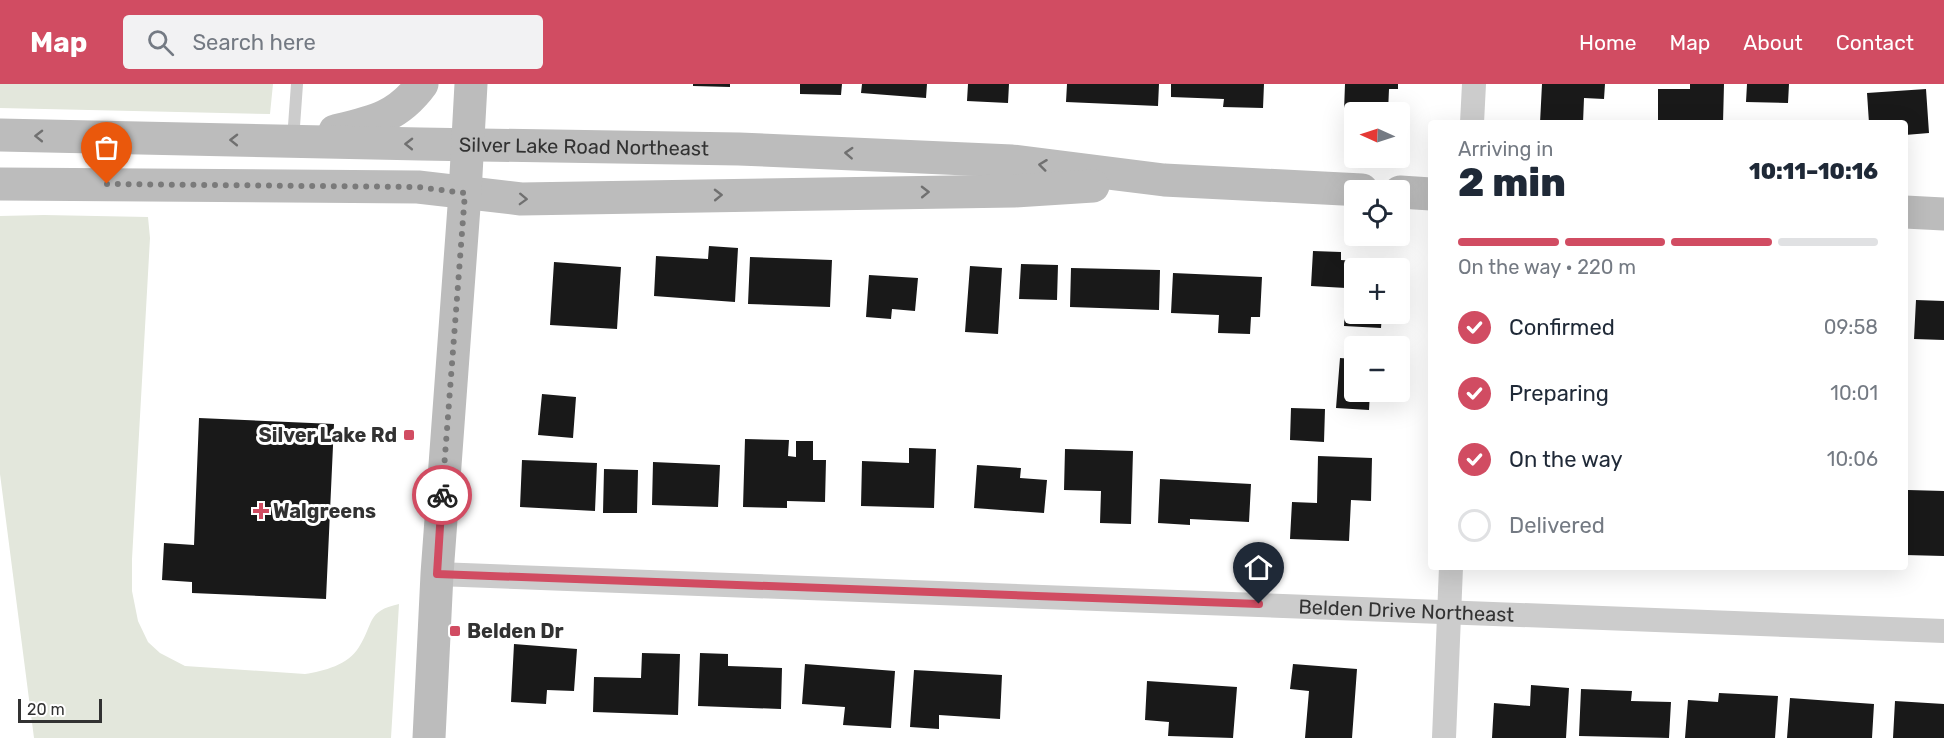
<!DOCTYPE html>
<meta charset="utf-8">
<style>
:root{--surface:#fff;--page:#f2f2f3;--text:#1f2937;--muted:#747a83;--line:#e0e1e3;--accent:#d14c62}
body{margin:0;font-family:Rubik,sans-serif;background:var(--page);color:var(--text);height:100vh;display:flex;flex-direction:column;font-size:22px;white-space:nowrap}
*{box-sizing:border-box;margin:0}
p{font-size:20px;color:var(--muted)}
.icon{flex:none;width:33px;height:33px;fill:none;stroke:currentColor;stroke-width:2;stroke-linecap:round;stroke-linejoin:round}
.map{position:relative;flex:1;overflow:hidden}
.panel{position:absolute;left:1428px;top:36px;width:480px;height:450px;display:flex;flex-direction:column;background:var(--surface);border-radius:6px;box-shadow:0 6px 24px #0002}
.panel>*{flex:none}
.needle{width:39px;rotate:273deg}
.fabs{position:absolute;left:1344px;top:18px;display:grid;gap:12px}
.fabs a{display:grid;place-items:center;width:66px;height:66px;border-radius:6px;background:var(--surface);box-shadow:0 6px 24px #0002;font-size:30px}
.scale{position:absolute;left:18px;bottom:15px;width:84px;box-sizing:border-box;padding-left:6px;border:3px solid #323232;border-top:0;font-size:16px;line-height:21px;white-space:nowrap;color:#323232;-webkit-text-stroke:4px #fff;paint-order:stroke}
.pin{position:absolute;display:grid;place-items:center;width:51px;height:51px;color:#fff;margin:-62px -26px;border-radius:50% 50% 50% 0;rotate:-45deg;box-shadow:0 0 6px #0007}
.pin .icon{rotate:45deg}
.courier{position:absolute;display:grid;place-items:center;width:60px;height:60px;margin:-30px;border:4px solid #d14c62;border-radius:50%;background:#fff;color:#222;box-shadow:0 2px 8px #0007}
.head em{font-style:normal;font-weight:800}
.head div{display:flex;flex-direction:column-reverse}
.head{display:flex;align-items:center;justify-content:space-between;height:102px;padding:0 30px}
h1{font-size:39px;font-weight:800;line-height:45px}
.bar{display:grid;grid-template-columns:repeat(4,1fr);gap:9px 6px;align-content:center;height:72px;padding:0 30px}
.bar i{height:8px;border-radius:4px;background:var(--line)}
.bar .active{background:var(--accent)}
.bar p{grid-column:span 4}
ol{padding:0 30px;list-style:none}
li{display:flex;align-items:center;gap:18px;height:66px}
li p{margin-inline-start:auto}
li .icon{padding:6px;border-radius:50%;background:var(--accent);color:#fff;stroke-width:4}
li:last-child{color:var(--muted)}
li i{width:33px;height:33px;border:3px solid var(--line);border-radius:50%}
header{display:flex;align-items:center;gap:36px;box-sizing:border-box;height:84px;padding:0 30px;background:var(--accent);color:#fff}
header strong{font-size:28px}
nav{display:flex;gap:33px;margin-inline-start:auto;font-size:21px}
.search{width:420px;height:54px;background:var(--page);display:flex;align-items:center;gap:15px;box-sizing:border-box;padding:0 21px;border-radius:6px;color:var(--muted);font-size:22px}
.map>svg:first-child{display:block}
.green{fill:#e3e7dc}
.building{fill:#191919}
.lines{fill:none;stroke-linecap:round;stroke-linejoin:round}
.lane{stroke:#ccc;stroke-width:12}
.street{stroke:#ccc;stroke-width:24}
.secondary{stroke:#bcbcbc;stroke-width:33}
.oneway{stroke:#707070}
.done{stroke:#7a7a7a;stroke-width:6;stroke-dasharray:0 10.8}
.route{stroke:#d14c62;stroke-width:8}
.poi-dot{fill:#d14c62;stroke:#fff;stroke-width:2}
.labels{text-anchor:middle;stroke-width:6;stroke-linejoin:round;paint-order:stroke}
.street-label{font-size:20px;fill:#323232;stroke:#fff}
.poi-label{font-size:20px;font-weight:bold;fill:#323232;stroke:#fff;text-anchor:start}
</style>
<header>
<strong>Map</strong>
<div class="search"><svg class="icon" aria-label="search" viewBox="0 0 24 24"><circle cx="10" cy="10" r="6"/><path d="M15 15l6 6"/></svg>Search here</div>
<nav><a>Home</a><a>Map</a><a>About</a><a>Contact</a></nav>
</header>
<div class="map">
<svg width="1944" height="654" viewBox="0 0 1944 654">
<rect width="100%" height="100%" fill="#fff"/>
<path class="green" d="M0,0H273L270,30L0,24Z
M44,131L148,133L150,154L132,475V507L138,537L148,558L160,569L185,582L305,590C324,587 348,581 359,563C374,540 366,527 399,520L391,654H34L0,390V132Z"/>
<path class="building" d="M693,0H730V3L693,2Z
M800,0H842L841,11L800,10Z
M862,0H927L926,14L861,9Z
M968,0H1009L1008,19L967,17Z
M1067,0H1159L1158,22L1066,18Z
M1171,0H1264L1263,24L1223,23L1224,15L1171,13Z
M1345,0H1398V5H1389L1388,28L1344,27Z
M1542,0H1605L1604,15L1584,14L1583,39H1540Z
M1690,0H1724L1723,39H1658V5H1690Z
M1747,0H1789L1788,19L1746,18Z
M1926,5L1929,49L1905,51V39H1869L1867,9Z
M709,162L738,164L735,218L654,212L656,172L708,175Z
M1313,167L1341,168V176L1385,179V184H1354V230H1382L1381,244L1344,242L1346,204L1311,202Z
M750,173L832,176L830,223L748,220Z
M554,178L621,183L617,245L550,241Z
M1021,180L1058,181L1057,216L1019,215Z
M970,182L1002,184L998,250L965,248Z
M1071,184L1160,186L1159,226L1070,223Z
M1173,189L1262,193L1260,233H1251L1250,250L1218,249L1219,231L1171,229Z
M869,191L918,194L915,227L892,225L891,235L866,233Z
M1916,216L1944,217V256L1914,255Z
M1340,274L1354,275V308H1370L1369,326L1336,324Z
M542,310L576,313L573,354L538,351Z
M1291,324L1325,325L1324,358L1290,356Z
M199,334L334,340L326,515L192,509V498L162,496L164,459L194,461Z
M745,355L789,356L788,372L796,373V357H813V376H826L825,418L787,417V424L743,423Z
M909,364L936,365L934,424L861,422L862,377L909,379Z
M1065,365L1133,367L1131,440L1100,439L1101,407L1064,406Z
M1318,372L1372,374L1371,417L1351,416L1349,457L1290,455L1292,418L1317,419Z
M522,376L597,379L595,427L520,423Z
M653,378L720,381L718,423L652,421Z
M977,381L1021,384L1020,394L1047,396L1044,429L974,424Z
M604,385L638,386L637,429H603Z
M1160,395L1251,400L1249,438L1190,435V441L1158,439Z
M1908,406L1944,407V472L1905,471Z
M514,560L577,565L574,607L547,606L546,620L511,618Z
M642,569L680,570L678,631L593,628L594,593L641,594Z
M700,569L728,570V582L782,584L781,625L698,622Z
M805,580L895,587L891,644L843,641L845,623L802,620Z
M1293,580L1357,585L1352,654H1305L1309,607L1290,605Z
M914,586L1002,591L1000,635L939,631V645L910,643Z
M1147,597L1237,603L1233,654L1168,652L1169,638L1145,636Z
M1531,601L1569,604L1566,654H1492L1494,619L1530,622Z
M1581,605L1632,607L1631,617L1671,618L1669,654L1579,652Z
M1719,609L1778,612L1775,654H1685L1688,616L1718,618Z
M1790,614L1874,620L1872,654H1787Z
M1895,617L1944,620V654H1893Z"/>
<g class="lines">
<path class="lane" d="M293,56L297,0"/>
<g class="street">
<path d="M1472,39L1474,0"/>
<path id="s1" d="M437,490L1944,547"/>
<path d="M1444,654L1451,483"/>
</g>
<g class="secondary">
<path d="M335,47C373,38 398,33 422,0"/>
<path id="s2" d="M0,51L421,60L739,65L1012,77L1164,96L1362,106"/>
<path d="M0,100L418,103L521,115L1014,107L1093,102"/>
<path d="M1400,108L1431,110"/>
<path d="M1905,128L1944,130"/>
<path d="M429,654L437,490L465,109L471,0"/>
</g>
</g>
<defs><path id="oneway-chevron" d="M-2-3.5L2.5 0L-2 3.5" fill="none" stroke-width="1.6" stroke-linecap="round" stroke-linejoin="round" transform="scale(1.5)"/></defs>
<g class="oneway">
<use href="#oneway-chevron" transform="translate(39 52) rotate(-179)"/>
<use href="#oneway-chevron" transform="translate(234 56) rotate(-179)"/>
<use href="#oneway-chevron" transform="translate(409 60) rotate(-179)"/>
<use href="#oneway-chevron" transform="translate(849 69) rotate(-177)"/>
<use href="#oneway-chevron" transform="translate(1043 81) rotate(-173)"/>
<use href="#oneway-chevron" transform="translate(925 108) rotate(-1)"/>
<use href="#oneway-chevron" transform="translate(718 111) rotate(-1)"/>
<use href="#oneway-chevron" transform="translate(523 115) rotate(2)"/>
</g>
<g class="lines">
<path class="done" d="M107,100L418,103L465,109L442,411"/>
<path class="route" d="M442,411L437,490L1259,520"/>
</g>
<g class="poi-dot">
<rect x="403" y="345" width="12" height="12" rx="3"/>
<path d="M258 418h6v6h6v6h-6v6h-6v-6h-6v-6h6z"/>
<rect x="449" y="541" width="12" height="12" rx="3"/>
</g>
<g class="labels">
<g class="street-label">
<text dy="7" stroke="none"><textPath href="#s2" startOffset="584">Silver Lake Road Northeast</textPath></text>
<text dy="7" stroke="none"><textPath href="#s1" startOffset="970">Belden Drive Northeast</textPath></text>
</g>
<g class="poi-label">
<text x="397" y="358" text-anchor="end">Silver Lake Rd</text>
<text x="273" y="434">Walgreens</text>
<text x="467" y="554">Belden Dr</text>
</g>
</g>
</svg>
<div class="fabs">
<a><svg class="needle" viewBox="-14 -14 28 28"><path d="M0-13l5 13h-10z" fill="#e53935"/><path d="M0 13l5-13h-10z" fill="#747a83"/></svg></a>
<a><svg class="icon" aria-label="locate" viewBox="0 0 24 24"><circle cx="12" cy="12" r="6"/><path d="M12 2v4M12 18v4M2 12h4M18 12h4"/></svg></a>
<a>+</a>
<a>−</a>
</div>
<div class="scale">20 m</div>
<div class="pin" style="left:107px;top:100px;background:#ea580c"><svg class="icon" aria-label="bag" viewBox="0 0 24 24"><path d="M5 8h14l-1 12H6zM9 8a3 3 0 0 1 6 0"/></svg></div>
<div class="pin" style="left:1259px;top:520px;background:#1f2937"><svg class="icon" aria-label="home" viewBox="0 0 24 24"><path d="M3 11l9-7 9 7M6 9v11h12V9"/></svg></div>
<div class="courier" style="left:442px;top:411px"><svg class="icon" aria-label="bike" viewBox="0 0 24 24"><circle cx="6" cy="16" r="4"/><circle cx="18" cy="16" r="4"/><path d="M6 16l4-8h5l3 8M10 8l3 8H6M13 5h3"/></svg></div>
<section class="panel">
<div class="head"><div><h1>2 min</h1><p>Arriving in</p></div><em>10:11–10:16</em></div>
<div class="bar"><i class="active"></i><i class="active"></i><i class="active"></i><i></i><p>On the way · 220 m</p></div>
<ol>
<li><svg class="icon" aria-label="check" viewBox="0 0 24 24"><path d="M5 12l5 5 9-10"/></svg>Confirmed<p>09:58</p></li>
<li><svg class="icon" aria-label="check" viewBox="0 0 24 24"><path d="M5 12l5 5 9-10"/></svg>Preparing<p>10:01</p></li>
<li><svg class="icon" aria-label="check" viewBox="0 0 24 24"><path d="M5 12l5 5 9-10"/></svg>On the way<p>10:06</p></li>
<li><i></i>Delivered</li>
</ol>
</section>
</div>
